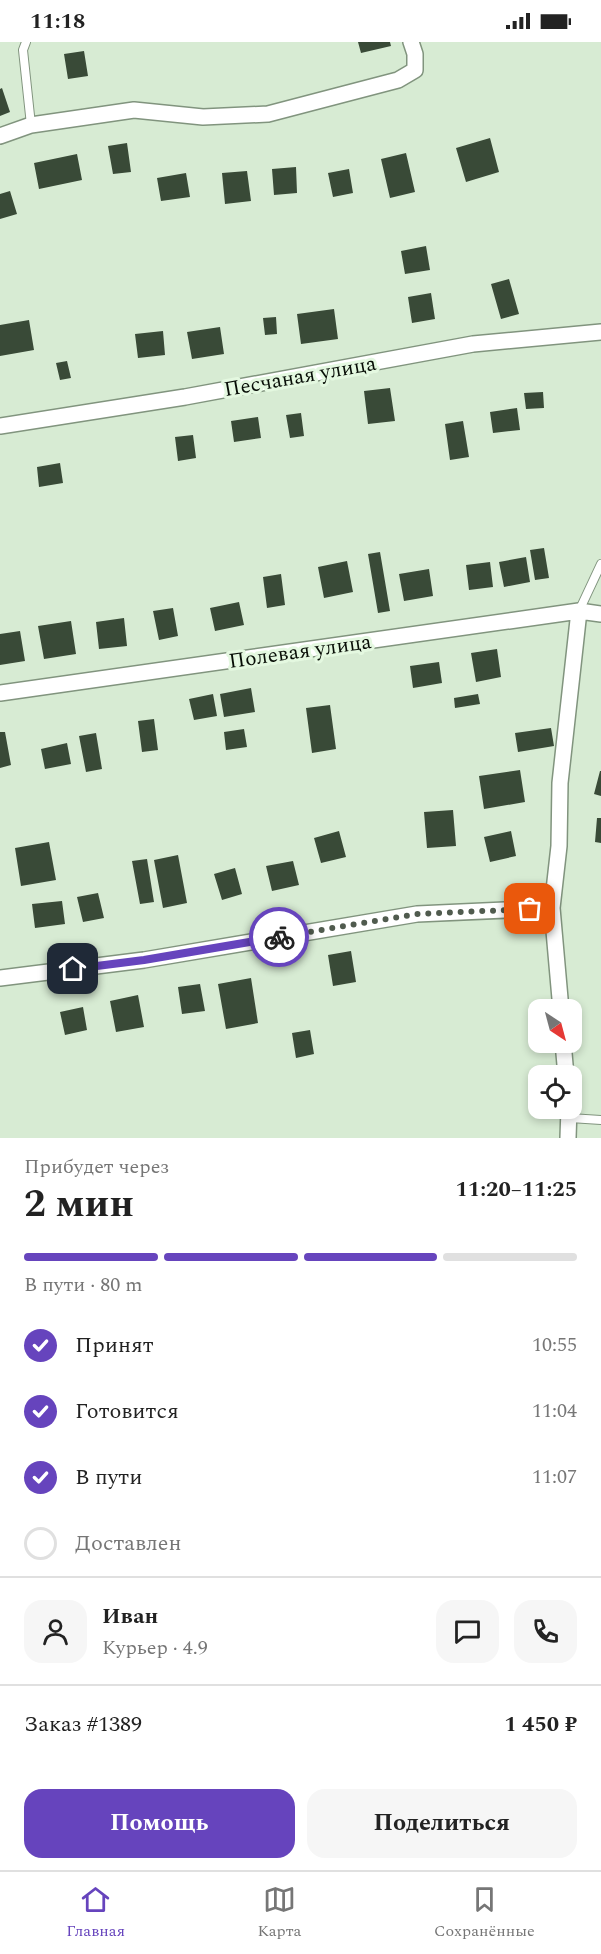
<!DOCTYPE html>
<html lang="ru">
<meta charset="utf-8">
<style>
:root{--surface:#fff;--page:#f6f6f6;--text:#222;--muted:#767676;--line:#e0e0e0;--accent:#6644bd}
body{margin:0;font-family:Spectral,serif;background:var(--page);color:var(--text);height:100vh;display:flex;flex-direction:column;font-size:22px;white-space:nowrap}
*{box-sizing:border-box;margin:0}
p{font-size:20px;color:var(--muted)}
.icon{flex:none;width:33px;height:33px;fill:none;stroke:currentColor;stroke-width:2;stroke-linecap:round;stroke-linejoin:round}
.map{position:relative;height:1096px;overflow:hidden}
.side{display:flex;flex-direction:column;background:var(--surface);flex:1}
.side>*{flex:none}
.needle{width:39px;rotate:144deg}
.fabs{position:absolute;left:528px;top:957px;display:grid;gap:12px}
.fabs a{display:grid;place-items:center;width:54px;height:54px;border-radius:12px;background:var(--surface);box-shadow:0 3px 9px #0003;font-size:30px}
.pin{position:absolute;display:grid;place-items:center;width:51px;height:51px;color:#fff;margin:-26px;border-radius:12px;box-shadow:0 3px 9px #0006}
.courier{position:absolute;display:grid;place-items:center;width:60px;height:60px;margin:-30px;border:4px solid #6644bd;border-radius:50%;background:#fff;color:#222;box-shadow:0 2px 8px #0007}
.headline em{font-style:normal;font-weight:700}
.headline div{display:flex;flex-direction:column-reverse}
.headline{display:flex;align-items:center;justify-content:space-between;height:102px;padding:0 24px}
h1{font-size:39px;font-weight:700;line-height:45px}
.bar{display:grid;grid-template-columns:repeat(4,1fr);gap:9px 6px;align-content:center;height:72px;padding:0 24px}
.bar i{height:8px;border-radius:4px;background:var(--line)}
.bar .on{background:var(--accent)}
.bar p{grid-column:span 4}
.line{display:flex;align-items:center;gap:15px;padding:0 24px;border-top:2px solid var(--line)}
.line div{flex:1}
.round{display:grid;place-items:center;flex:none;width:63px;height:63px;border-radius:18px;background:var(--page)}
ol{padding:0 24px;list-style:none}
li{display:flex;align-items:center;gap:18px;height:66px}
li p{margin-inline-start:auto}
li .icon{padding:6px;border-radius:50%;background:var(--accent);color:#fff;stroke-width:4}
li:last-child{color:var(--muted)}
li i{width:33px;height:33px;border:3px solid var(--line);border-radius:50%}
.action{display:flex;gap:12px;margin-top:auto;padding:12px 24px}
.action a{flex:1;height:69px;border-radius:18px;background:var(--accent);color:#fff;font-size:24px;font-weight:700;line-height:69px;text-align:center}
.action a+a{background:var(--page);color:var(--text)}
.status{display:flex;justify-content:space-between;align-items:center;height:42px;padding:0 30px;background:var(--surface);direction:ltr}
.status svg{height:16px;fill:currentColor}
.tabs{display:flex;justify-content:space-around;align-items:center;height:84px;border-top:2px solid var(--line);background:var(--surface);font-size:16px;color:var(--muted)}
.tabs a{display:grid;justify-items:center;gap:3px}
.tabs .on{color:var(--accent)}
.map>svg:first-child{display:block}
.building{fill:#394a37}
.lines{fill:none;stroke-linecap:round;stroke-linejoin:round}
.service-casing{stroke:#81947e;stroke-width:10}
.minor-casing{stroke:#81947e;stroke-width:18}
.service{stroke:#fff;stroke-width:8}
.minor{stroke:#fff;stroke-width:15}
.done{stroke:#505b4e;stroke-width:6;stroke-dasharray:0 10.8}
.route{stroke:#6644bd;stroke-width:8}
.labels{text-anchor:middle;stroke-width:6;stroke-linejoin:round;paint-order:stroke}
.street-label{font-size:21px;fill:#070d06;stroke:#e4f8e0}
</style>
<div class="status"><b>11:18</b><svg viewBox="0 0 49 12"><path d="M0 12V9h3v3zM5 12V6h3v6zM10 12V3h3v9zM15 12V0h3v12zM26 1h20v11H26zM47 4h2v5h-2z"/></svg></div>
<div class="map">
<svg width="601" height="1096" viewBox="0 0 601 1096">
<rect width="100%" height="100%" fill="#d7ebd3"/>
<path class="building" d="M358,0H390L391,4L361,11Z
M84,9L88,34L68,37L64,12Z
M2,46L10,70L0,74V47Z
M490,96L499,130L466,140L456,106Z
M127,101L131,130L113,132L108,104Z
M406,111L415,150L390,156L381,117Z
M77,112L82,138L39,147L34,121Z
M296,125L297,151L274,153L272,127Z
M349,127L353,151L333,155L328,131Z
M247,129L251,159L225,162L222,131Z
M186,131L190,155L161,159L157,136Z
M10,149L17,172L0,177V152Z
M426,204L430,228L405,232L401,209Z
M509,237L519,272L501,277L491,242Z
M431,251L435,277L412,281L408,255Z
M334,267L338,297L301,302L297,272Z
M276,275L277,292L265,293L263,276Z
M29,278L34,308L0,314V283Z
M220,285L224,312L192,317L187,290Z
M163,289L165,313L138,316L135,292Z
M67,319L71,336L60,338L56,321Z
M390,346L395,379L368,382L364,349Z
M543,350L544,366L526,367L524,351Z
M517,366L520,388L493,391L490,370Z
M301,371L304,394L290,396L286,373Z
M258,375L261,396L234,400L231,379Z
M463,379L469,415L450,418L445,382Z
M193,393L196,416L178,419L175,395Z
M60,421L63,441L39,445L37,425Z
M544,506L549,536L535,538L530,508Z
M380,510L390,569L378,571L368,512Z
M526,515L530,540L504,545L499,520Z
M347,519L353,550L324,556L318,525Z
M490,520L493,545L469,548L466,523Z
M429,527L433,554L404,559L399,532Z
M281,532L285,563L267,566L263,535Z
M239,560L244,583L215,589L210,566Z
M173,566L178,594L159,598L153,569Z
M124,576L127,604L99,607L96,580Z
M71,579L76,612L44,617L38,584Z
M20,589L25,619L0,623V592Z
M497,607L501,635L476,640L471,611Z
M439,620L442,641L413,646L410,624Z
M251,646L255,670L224,675L220,652Z
M213,652L217,674L194,678L189,657Z
M478,652L480,662L455,666L454,656Z
M330,663L336,707L312,711L306,666Z
M154,677L158,708L142,710L138,679Z
M551,686L554,704L518,710L515,691Z
M244,687L247,705L226,708L224,690Z
M0,690H5L11,723L0,726Z
M96,691L102,727L86,730L79,694Z
M67,701L71,722L45,727L41,707Z
M520,728L525,760L484,767L479,734Z
M600,729H601V754L594,752Z
M453,768L456,804L427,806L424,770Z
M597,776H601V801L595,800Z
M339,789L346,815L321,821L314,796Z
M511,789L516,814L490,820L484,795Z
M49,800L56,838L21,844L15,806Z
M178,813L187,861L163,866L154,818Z
M147,817L154,860L140,862L132,819Z
M293,819L299,843L272,849L266,824Z
M235,826L242,852L222,858L214,832Z
M98,851L104,876L83,880L77,855Z
M62,859L65,882L35,886L32,862Z
M351,909L356,940L333,944L328,913Z
M251,936L258,981L226,987L218,942Z
M200,942L205,969L182,972L178,945Z
M138,953L144,985L116,990L110,959Z
M83,965L87,988L65,993L60,970Z
M310,988L314,1012L296,1016L292,991Z"/>
<g class="lines">
<defs>
<path id="service" d="M26,0L23,8L31,83
M579,569L601,522
M570,1076L601,1078"/>
<path id="minor" d="M0,94L31,83L134,68L203,75L268,72L398,38L415,28V12L411,0
M0,384L185,355L473,302L601,290
M0,651L579,569L601,572
M0,936L144,918L417,872L552,866
M561,968L552,866L559,804L560,741L579,569
M563,1000L566,1034
M568,1096L569,1066"/>
</defs>
<use href="#service" class="service-casing"/>
<use href="#minor" class="minor-casing"/>
<use href="#service" class="service"/>
<use href="#minor" class="minor"/>
</g>
<g class="lines">
<path class="done" d="M279,895L417,872L530,867"/>
<path class="route" d="M73,927L144,918L279,895"/>
</g>
<g class="labels">
<g class="street-label">
<text transform="translate(300 334) rotate(-10)" y="7">Песчаная улица</text>
<text transform="translate(300 609) rotate(-8)" y="7">Полевая улица</text>
</g>
</g>
</svg>
<div class="fabs">
<a><svg class="needle" viewBox="-14 -14 28 28"><path d="M0-13l5 13h-10z" fill="#e53935"/><path d="M0 13l5-13h-10z" fill="#767676"/></svg></a>
<a><svg class="icon" aria-label="locate" viewBox="0 0 24 24"><circle cx="12" cy="12" r="6"/><path d="M12 2v4M12 18v4M2 12h4M18 12h4"/></svg></a>
</div>
<div class="pin" style="left:530px;top:867px;background:#ea580c"><svg class="icon" aria-label="bag" viewBox="0 0 24 24"><path d="M5 8h14l-1 12H6zM9 8a3 3 0 0 1 6 0"/></svg></div>
<div class="pin" style="left:73px;top:927px;background:#1f2937"><svg class="icon" aria-label="home" viewBox="0 0 24 24"><path d="M3 11l9-7 9 7M6 9v11h12V9"/></svg></div>
<div class="courier" style="left:279px;top:895px"><svg class="icon" aria-label="bike" viewBox="0 0 24 24"><circle cx="6" cy="16" r="4"/><circle cx="18" cy="16" r="4"/><path d="M6 16l4-8h5l3 8M10 8l3 8H6M13 5h3"/></svg></div>
</div>
<section class="side">
<div class="headline"><div><h1>2 мин</h1><p>Прибудет через</p></div><em>11:20–11:25</em></div>
<div class="bar"><i class="on"></i><i class="on"></i><i class="on"></i><i></i><p>В пути · 80 m</p></div>
<ol>
<li><svg class="icon" aria-label="check" viewBox="0 0 24 24"><path d="M5 12l5 5 9-10"/></svg>Принят<p>10:55</p></li>
<li><svg class="icon" aria-label="check" viewBox="0 0 24 24"><path d="M5 12l5 5 9-10"/></svg>Готовится<p>11:04</p></li>
<li><svg class="icon" aria-label="check" viewBox="0 0 24 24"><path d="M5 12l5 5 9-10"/></svg>В пути<p>11:07</p></li>
<li><i></i>Доставлен</li>
</ol>
<div class="line" style="height:108px"><a class="round"><svg class="icon" aria-label="person" viewBox="0 0 24 24"><circle cx="12" cy="8" r="4"/><path d="M4 21q1-7 8-7t8 7"/></svg></a><div><b>Иван</b><p>Курьер · 4.9</p></div><a class="round"><svg class="icon" aria-label="chat" viewBox="0 0 24 24"><path d="M4 5h16v11H9l-5 4z"/></svg></a><a class="round"><svg class="icon" aria-label="phone" viewBox="0 0 24 24"><path d="M5 4h4l2 5-3 2q2 4 5 5l2-3 5 2v4C11 20 4 13 5 4z"/></svg></a></div>
<div class="line" style="height:78px"><div>Заказ #1389</div><b>1 450 ₽</b></div>
<div class="action"><a>Помощь</a><a>Поделиться</a></div>
</section>
<nav class="tabs">
<a class="on"><svg class="icon" aria-label="home" viewBox="0 0 24 24"><path d="M3 11l9-7 9 7M6 9v11h12V9"/></svg>Главная</a>
<a><svg class="icon" aria-label="map" viewBox="0 0 24 24"><path d="M3 6l6-2 6 2 6-2v14l-6 2-6-2-6 2zM9 4v14M15 6v14"/></svg>Карта</a>
<a><svg class="icon" aria-label="saved" viewBox="0 0 24 24"><path d="M7 4h10v16l-5-4-5 4z"/></svg>Сохранённые</a>
</nav>
